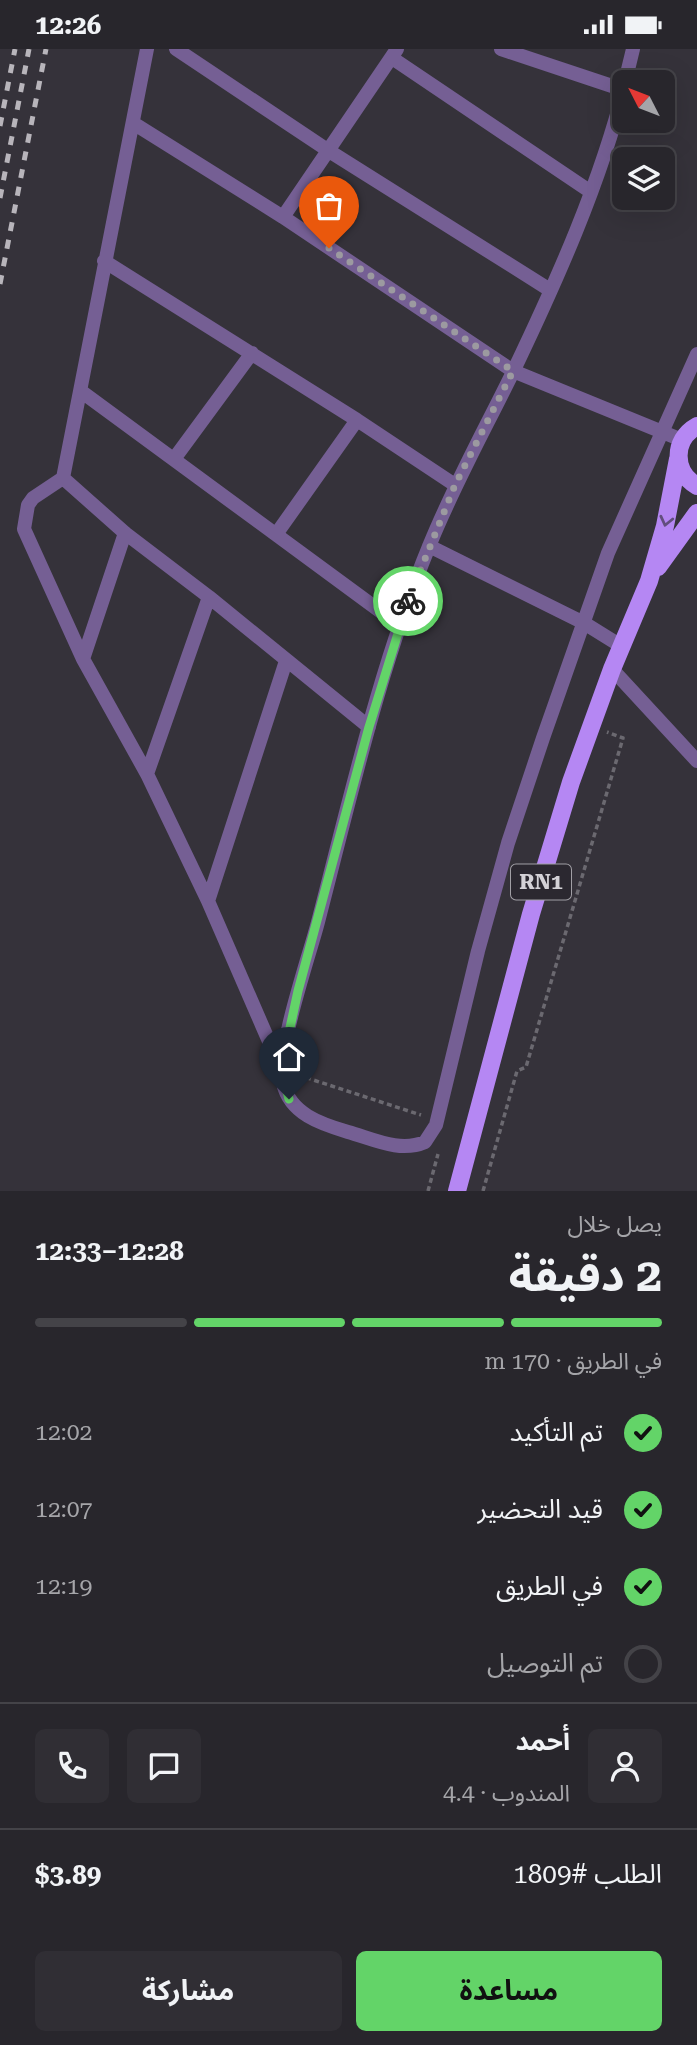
<!DOCTYPE html>
<html lang="ar">
<meta charset="utf-8">
<style>
:root{--surface:#28262c;--page:#302e34;--text:#f1f3f6;--muted:#a5a5a9;--line:#444348;--accent:#63d468}
body{margin:0;font-family:"Roboto Serif","Noto Sans Arabic",serif;background:var(--page);color:var(--text);direction:rtl;height:100vh;display:flex;flex-direction:column;font-size:26px;white-space:nowrap}
*{box-sizing:border-box;margin:0}
p{font-size:23px;color:var(--muted)}
.icon{flex:none;width:38px;height:38px;fill:none;stroke:currentColor;stroke-width:2;stroke-linecap:round;stroke-linejoin:round}
.map{position:relative;height:1142px;overflow:hidden;direction:ltr}
.details{display:flex;flex-direction:column;background:var(--surface);flex:1}
.details>*{flex:none}
.needle{width:46px;rotate:312deg}
.buttons{position:absolute;left:612px;top:21px;display:grid;gap:14px}
.buttons a{display:grid;place-items:center;width:63px;height:63px;border-radius:10px;background:var(--surface);box-shadow:0 7px 28px #0002,0 0 0 2px var(--line);font-size:35px}
.pin{position:absolute;display:grid;place-items:center;width:60px;height:60px;color:#fff;margin:-72px -30px;border-radius:50% 50% 50% 0;rotate:-45deg;box-shadow:0 0 7px #0007}
.pin .icon{rotate:45deg}
.courier{position:absolute;display:grid;place-items:center;width:70px;height:70px;margin:-35px;border:5px solid #63d468;border-radius:50%;background:#fff;color:#222;box-shadow:0 2px 9px #0007}
.summary em{font-style:normal;font-weight:700}
.summary div{display:flex;flex-direction:column-reverse}
.summary{display:flex;align-items:center;justify-content:space-between;height:119px;padding:0 35px}
h1{font-size:46px;font-weight:700;line-height:52px}
.bar{display:grid;grid-template-columns:repeat(4,1fr);gap:10px 7px;align-content:center;height:84px;padding:0 35px}
.bar i{height:9px;border-radius:5px;background:var(--line)}
.bar .on{background:var(--accent)}
.bar p{grid-column:span 4}
.line{display:flex;align-items:center;gap:18px;padding:0 35px;border-top:2px solid var(--line)}
.line div{flex:1}
.round{display:grid;place-items:center;flex:none;width:74px;height:74px;border-radius:10px;background:var(--page)}
ol{padding:0 35px;list-style:none}
li{display:flex;align-items:center;gap:21px;height:77px}
li p{margin-inline-start:auto}
li .icon{padding:7px;border-radius:50%;background:var(--accent);color:#111;stroke-width:4}
li:last-child{color:var(--muted)}
li i{width:38px;height:38px;border:4px solid var(--line);border-radius:50%}
.primary-button{display:flex;gap:14px;margin-top:auto;padding:14px 35px}
.primary-button a{flex:1;height:80px;border-radius:10px;background:var(--accent);color:#111;font-size:28px;font-weight:700;line-height:80px;text-align:center}
.primary-button a+a{background:var(--page);color:var(--text)}
.status{display:flex;justify-content:space-between;align-items:center;height:49px;padding:0 35px;background:var(--surface);direction:ltr}
.status svg{height:19px;fill:currentColor}
.map>svg:first-child{display:block}
.lines{fill:none;stroke-linecap:round;stroke-linejoin:round}
.path{stroke:#6b6970;stroke-width:3.5;stroke-dasharray:5 3.5;stroke-linecap:butt}
.street{stroke:#755f94;stroke-width:14}
.primary{stroke:#b587f3;stroke-width:18}
.rail{stroke:#b8b5bb;stroke-width:5;stroke-dasharray:9 9;stroke-linecap:butt}
.oneway{stroke:#624e7e}
.done{stroke:#9c9aa0;stroke-width:7;stroke-dasharray:0 12.6}
.route{stroke:#63d468;stroke-width:9}
.labels{text-anchor:middle;stroke-width:5;stroke-linejoin:round;paint-order:stroke}
.shield{fill:#2b2830;stroke:#a19fa5;stroke-width:2}
.shield-label{font-size:21px;font-weight:bold;fill:#d4d2d7}
</style>
<div class="status"><b>12:26</b><svg viewBox="0 0 49 12"><path d="M0 12V9h3v3zM5 12V6h3v6zM10 12V3h3v9zM15 12V0h3v12zM26 1h20v11H26zM47 4h2v5h-2z"/></svg></div>
<div class="map">
<svg width="697" height="1142" viewBox="0 0 697 1142">
<rect width="100%" height="100%" fill="#35323a"/>
<g class="lines">
<path class="path" d="M298,1026L421,1066
M428,1142L438,1105
M483,1142L517,1022L526,1018L623,689L607,683"/>
<path class="street" d="M147,0L63,429L33,449L28,456L24,480L83,610L147,725L208,852L281,1020
M176,0L329,102L550,241
M501,0L624,41
M392,9L591,143
M625,33L633,0
M625,36C600,135 557,231 513,323C485,380 454,436 430,495C380,616 351,746 318,873C309,908 276,1002 283,1034C290,1065 321,1075 348,1083C373,1090 400,1104 425,1093L436,1076L478,902L508,794L543,689L608,504L697,305
M133,74L283,168L513,322L682,391
M283,168L397,0
M104,212L357,371L455,436
M82,343L399,576
M174,410L252,304
M63,429L125,484L209,548L369,678
M277,484L357,371
M429,497L584,574L621,597
M83,610L125,484
M612,620L697,712
M147,725L209,548
M208,852L286,612"/>
<path class="primary" d="M697,377C672,391 673,423 697,437
M658,518L697,464
M457,1142L531,865L571,733L612,620L649,532L665,477L678,410"/>
<path class="rail" d="M0,77L15,0
M0,149L29,0
M0,235L46,0"/>
</g>
<defs><path id="oneway-chevron" d="M-2-3.5L2.5 0L-2 3.5" fill="none" stroke-width="1.6" stroke-linecap="round" stroke-linejoin="round" transform="scale(1.75)"/></defs>
<use class="oneway" href="#oneway-chevron" transform="translate(666 472) rotate(103)"/>
<g class="lines">
<path class="done" d="M329,199L513,322L455,436L408,552"/>
<path class="route" d="M289,1050L281,1020L298,942L369,678L408,552"/>
</g>
<g class="labels">
<rect class="shield" x="511" y="815.5" width="60" height="35" rx="5"/>
<g class="shield-label">
<text x="541" y="840">RN1</text>
</g>
</g>
</svg>
<div class="buttons">
<a><svg class="needle" viewBox="-14 -14 28 28"><path d="M0-13l5 13h-10z" fill="#e53935"/><path d="M0 13l5-13h-10z" fill="#a5a5a9"/></svg></a>
<a><svg class="icon" aria-label="layers" viewBox="0 0 24 24"><path d="M12 4l9 5-9 5-9-5zM3 14l9 5 9-5"/></svg></a>
</div>
<div class="pin" style="left:329px;top:199px;background:#ea580c"><svg class="icon" aria-label="bag" viewBox="0 0 24 24"><path d="M5 8h14l-1 12H6zM9 8a3 3 0 0 1 6 0"/></svg></div>
<div class="pin" style="left:289px;top:1050px;background:#1f2937"><svg class="icon" aria-label="home" viewBox="0 0 24 24"><path d="M3 11l9-7 9 7M6 9v11h12V9"/></svg></div>
<div class="courier" style="left:408px;top:552px"><svg class="icon" aria-label="bike" viewBox="0 0 24 24"><circle cx="6" cy="16" r="4"/><circle cx="18" cy="16" r="4"/><path d="M6 16l4-8h5l3 8M10 8l3 8H6M13 5h3"/></svg></div>
</div>
<section class="details">
<div class="summary"><div><h1>2 دقيقة</h1><p>يصل خلال</p></div><em>12:28–12:33</em></div>
<div class="bar"><i class="on"></i><i class="on"></i><i class="on"></i><i></i><p>في الطريق · 170 m</p></div>
<ol>
<li><svg class="icon" aria-label="check" viewBox="0 0 24 24"><path d="M5 12l5 5 9-10"/></svg>تم التأكيد<p>12:02</p></li>
<li><svg class="icon" aria-label="check" viewBox="0 0 24 24"><path d="M5 12l5 5 9-10"/></svg>قيد التحضير<p>12:07</p></li>
<li><svg class="icon" aria-label="check" viewBox="0 0 24 24"><path d="M5 12l5 5 9-10"/></svg>في الطريق<p>12:19</p></li>
<li><i></i>تم التوصيل</li>
</ol>
<div class="line" style="height:126px"><a class="round"><svg class="icon" aria-label="person" viewBox="0 0 24 24"><circle cx="12" cy="8" r="4"/><path d="M4 21q1-7 8-7t8 7"/></svg></a><div><b>أحمد</b><p>المندوب · 4.4</p></div><a class="round"><svg class="icon" aria-label="chat" viewBox="0 0 24 24"><path d="M4 5h16v11H9l-5 4z"/></svg></a><a class="round"><svg class="icon" aria-label="phone" viewBox="0 0 24 24"><path d="M5 4h4l2 5-3 2q2 4 5 5l2-3 5 2v4C11 20 4 13 5 4z"/></svg></a></div>
<div class="line" style="height:91px"><div>الطلب #1809</div><b>$3.89</b></div>
<div class="primary-button"><a>مساعدة</a><a>مشاركة</a></div>
</section>
